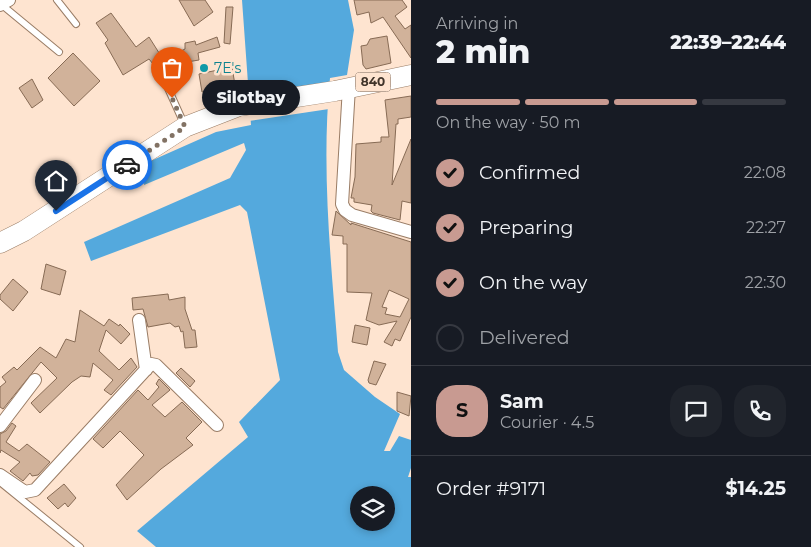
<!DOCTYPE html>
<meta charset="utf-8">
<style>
:root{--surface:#171b24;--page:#20242c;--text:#f1f3f6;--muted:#9ea1a6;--line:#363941;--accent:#c89a91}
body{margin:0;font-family:Montserrat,sans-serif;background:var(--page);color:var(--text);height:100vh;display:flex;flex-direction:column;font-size:19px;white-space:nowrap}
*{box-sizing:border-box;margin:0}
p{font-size:16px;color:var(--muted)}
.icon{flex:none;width:28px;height:28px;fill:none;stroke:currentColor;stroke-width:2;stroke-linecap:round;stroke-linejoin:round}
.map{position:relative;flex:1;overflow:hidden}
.panel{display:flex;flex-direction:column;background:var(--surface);width:400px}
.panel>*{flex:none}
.buttons{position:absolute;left:350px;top:486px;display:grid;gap:10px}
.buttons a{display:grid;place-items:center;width:45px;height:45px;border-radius:50%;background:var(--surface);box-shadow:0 2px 8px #0003;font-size:25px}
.pin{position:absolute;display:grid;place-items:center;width:42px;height:42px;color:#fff;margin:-51px -21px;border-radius:50% 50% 50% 0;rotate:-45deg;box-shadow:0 0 5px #0007}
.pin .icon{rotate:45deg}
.courier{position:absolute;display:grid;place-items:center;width:50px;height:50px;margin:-25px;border:4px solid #1a73e8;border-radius:50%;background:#fff;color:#222;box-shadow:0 1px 6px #0007}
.bubble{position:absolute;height:35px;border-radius:18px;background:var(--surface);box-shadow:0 2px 8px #0003;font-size:16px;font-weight:800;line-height:35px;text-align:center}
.overview em{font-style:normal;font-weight:800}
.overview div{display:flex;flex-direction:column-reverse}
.overview{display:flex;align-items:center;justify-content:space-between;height:85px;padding:0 25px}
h1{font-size:32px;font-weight:800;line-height:38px}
.bar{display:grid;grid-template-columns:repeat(4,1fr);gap:8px 5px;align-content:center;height:60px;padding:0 25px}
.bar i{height:6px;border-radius:4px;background:var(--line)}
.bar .active{background:var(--accent)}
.bar p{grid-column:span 4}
.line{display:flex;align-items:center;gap:12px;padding:0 25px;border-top:1px solid var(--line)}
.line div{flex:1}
.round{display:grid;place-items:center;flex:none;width:52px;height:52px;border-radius:20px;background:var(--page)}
ol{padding:0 25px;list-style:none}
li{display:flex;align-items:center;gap:15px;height:55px}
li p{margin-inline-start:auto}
li .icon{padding:5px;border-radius:50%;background:var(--accent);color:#111;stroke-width:4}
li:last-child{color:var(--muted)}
li i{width:28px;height:28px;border:2px solid var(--line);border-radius:50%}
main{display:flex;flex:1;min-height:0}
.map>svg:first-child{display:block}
.water{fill:#54a9dd;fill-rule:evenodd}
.pier{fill:#fee4d0}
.building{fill:#d1b29a;stroke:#876b55;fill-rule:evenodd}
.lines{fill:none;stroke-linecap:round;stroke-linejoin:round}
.service-casing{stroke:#9a7d66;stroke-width:8}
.minor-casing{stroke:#9a7d66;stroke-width:14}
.trunk-casing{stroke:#9a7d66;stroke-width:21}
.service{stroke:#fff;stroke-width:6}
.minor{stroke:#fff;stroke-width:12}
.trunk{stroke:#fff;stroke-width:20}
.done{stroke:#827264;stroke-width:5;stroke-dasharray:0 9}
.route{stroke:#1a73e8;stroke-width:6}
.culture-dot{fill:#0f9aa8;stroke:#fee4d0;stroke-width:2}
.labels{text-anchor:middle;stroke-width:5;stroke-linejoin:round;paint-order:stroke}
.shield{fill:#fee4d0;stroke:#79695c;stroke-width:1}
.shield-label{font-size:12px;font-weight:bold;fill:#40342a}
.culture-label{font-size:14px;fill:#0d838f;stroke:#fee4d0;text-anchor:start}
</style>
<main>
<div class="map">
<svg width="411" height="547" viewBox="0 0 411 547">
<rect width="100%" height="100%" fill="#fee4d0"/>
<path class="water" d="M242,0H348L354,30L347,75L330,78C321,169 331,261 338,352L344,370L375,397L400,414L384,451H390L399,436L411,440V468L408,477H411V547H156L137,531L248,437L239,422L280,380L247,212L240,205L91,261L84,242L230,178L246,150L244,143L144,185L146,163L216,132L251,125ZM359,495H386V522H359Z"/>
<path class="pier" d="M331,85L329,109L249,121L248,113Z"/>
<path class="building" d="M179,0H205L213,12L194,26Z
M354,0H402L407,7L395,16L405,29L411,25V58L383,17L371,23L369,12L357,15Z
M226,7H233L230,44L224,43Z
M111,13L136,47L149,37L161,56L153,64L149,59L123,75L105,43L108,40L96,23Z
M387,36L391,63L366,69L363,65L361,46L367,45L370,39Z
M217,37L220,47L198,53L199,60L187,62L186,56L184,57L180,52L175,54L185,49V43L195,41L196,45Z
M73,53L100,81L74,106L48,78Z
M232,67L235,85L202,92L199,74Z
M32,79L43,100L32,108L19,88Z
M411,96V117L398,119V124H396L392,185L411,139V203L402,201L400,220L373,213L371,211L372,205L354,202V198H351L355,177L356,144L381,142V137H389L385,100Z
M336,211L351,225V223L411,242V317L400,341L395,339L392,346L384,342L397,321L379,325L366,320L372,293L347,292V244H343V236L332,235ZM389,290L409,299L400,317L385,314L387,308L382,307Z
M46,264L66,271L60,295L41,289Z
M13,279L28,292L13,311L0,299V295Z
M168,294L169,300L185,297V309L192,330H195L197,347L185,348L183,331L181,332L179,326L175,327L170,323L148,327L143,309L133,310L132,298Z
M80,310L104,326L109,319L119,326L120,324L130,334L121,344L106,330L99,351L119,370L131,358L137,367L111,395L104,390L113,380L93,363L90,377L81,376L72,382L40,413L31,403L57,378L41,362L3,409L0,407V387L6,382L2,377L14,367L17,370L40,347L56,358L66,339L75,342Z
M355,325L370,328L367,345L352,342Z
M374,361L386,364L376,385L369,383L368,380Z
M181,368L195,381L190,387L176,373Z
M159,379L170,390L152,405L165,417L182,402L202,422L186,438L193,445L161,469L127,500L116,485L144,455L120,431L103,448L93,439L138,390L148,400L159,387L156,384Z
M397,392L411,396L409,416L397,411Z
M12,423L16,426L6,442L19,451L27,444L50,462L38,475L32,476L30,473L23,481L10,471L20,462L1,450L0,453V434L6,431Z
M64,484L76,498L68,507L65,503L58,509L47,498Z"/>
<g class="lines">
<defs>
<path id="service" d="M57,0L76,24
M2,5L59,52
M179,57L168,72L167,86L185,126
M0,482L80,547"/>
<path id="minor" d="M0,5L9,0
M349,87L342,204L345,210L352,215L411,232
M139,320L146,370
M0,426L35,380
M0,475L25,492L35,490L151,364L156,365L217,425"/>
<path id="trunk" d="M0,243L24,231L185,127L239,106L335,91L411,75"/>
</defs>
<use href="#service" class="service-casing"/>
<use href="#minor" class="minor-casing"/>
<use href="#trunk" class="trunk-casing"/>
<use href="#service" class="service"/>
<use href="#minor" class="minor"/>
<use href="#trunk" class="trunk"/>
</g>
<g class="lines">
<path class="done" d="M127,165L185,127L172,98"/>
<path class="route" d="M56,211L127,165"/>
</g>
<circle class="culture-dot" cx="204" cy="68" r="5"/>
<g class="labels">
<rect class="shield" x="355.5" y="72.5" width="35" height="19" rx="4"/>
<g class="shield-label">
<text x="373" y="86">840</text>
</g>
<g class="culture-label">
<text x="214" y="73">7E's</text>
</g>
</g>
</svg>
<div class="buttons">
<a><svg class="icon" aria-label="layers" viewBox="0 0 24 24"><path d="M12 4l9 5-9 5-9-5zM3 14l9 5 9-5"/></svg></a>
</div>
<div class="pin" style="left:172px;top:98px;background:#ea580c"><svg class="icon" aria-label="bag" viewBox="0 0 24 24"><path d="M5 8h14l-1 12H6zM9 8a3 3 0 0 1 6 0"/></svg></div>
<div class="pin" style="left:56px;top:211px;background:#1f2937"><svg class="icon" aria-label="home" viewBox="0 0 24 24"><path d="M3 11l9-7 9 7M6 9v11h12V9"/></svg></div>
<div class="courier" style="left:127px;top:165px"><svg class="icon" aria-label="car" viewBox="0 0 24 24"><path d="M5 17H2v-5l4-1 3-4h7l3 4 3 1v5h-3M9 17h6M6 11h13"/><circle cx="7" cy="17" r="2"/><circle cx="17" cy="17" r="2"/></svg></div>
<div class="bubble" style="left:202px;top:80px;width:98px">Silotbay</div>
</div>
<section class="panel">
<div class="overview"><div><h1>2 min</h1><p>Arriving in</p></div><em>22:39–22:44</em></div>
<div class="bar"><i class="active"></i><i class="active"></i><i class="active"></i><i></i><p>On the way · 50 m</p></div>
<ol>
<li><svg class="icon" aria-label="check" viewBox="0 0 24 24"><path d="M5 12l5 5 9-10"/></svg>Confirmed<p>22:08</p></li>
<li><svg class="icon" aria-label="check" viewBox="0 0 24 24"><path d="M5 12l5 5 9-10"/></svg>Preparing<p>22:27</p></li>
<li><svg class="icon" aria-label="check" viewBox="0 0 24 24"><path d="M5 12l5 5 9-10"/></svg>On the way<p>22:30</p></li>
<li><i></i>Delivered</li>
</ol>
<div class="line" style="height:90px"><b class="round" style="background:var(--accent);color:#111">S</b><div><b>Sam</b><p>Courier · 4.5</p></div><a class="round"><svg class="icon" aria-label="chat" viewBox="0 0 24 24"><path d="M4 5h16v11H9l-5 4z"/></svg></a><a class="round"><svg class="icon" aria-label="phone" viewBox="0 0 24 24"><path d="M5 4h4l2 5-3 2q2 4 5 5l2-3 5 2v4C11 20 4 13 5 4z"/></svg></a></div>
<div class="line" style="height:65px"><div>Order #9171</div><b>$14.25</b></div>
</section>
</main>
